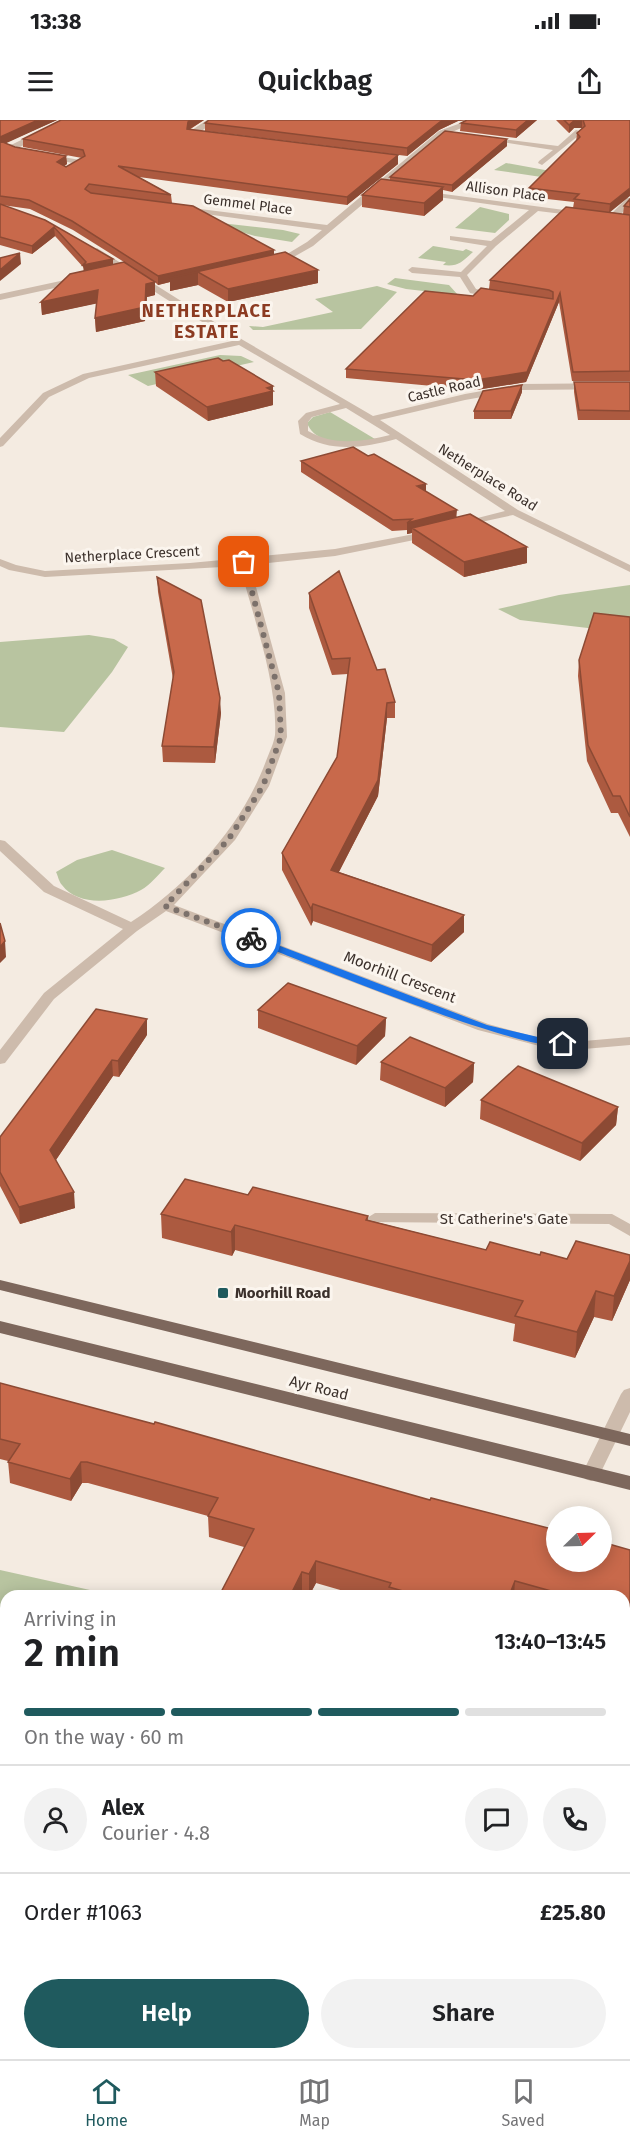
<!DOCTYPE html>
<meta charset="utf-8">
<style>
:root{--surface:#fff;--page:#f2f2f2;--text:#202124;--muted:#757577;--line:#e0e0e0;--accent:#1f5a5e}
body{margin:0;font-family:"Fira Sans",sans-serif;background:var(--page);color:var(--text);height:100vh;display:flex;flex-direction:column;font-size:22px;white-space:nowrap}
*{box-sizing:border-box;margin:0}
p{font-size:20px;color:var(--muted)}
.icon{flex:none;width:33px;height:33px;fill:none;stroke:currentColor;stroke-width:2;stroke-linecap:round;stroke-linejoin:round}
.map{position:relative;flex:1;overflow:hidden}
.sheet{position:absolute;left:0px;top:1470px;width:630px;height:470px;display:flex;flex-direction:column;background:var(--surface);border-radius:18px 18px 0 0;box-shadow:0 3px 15px #0003}
.sheet>*{flex:none}
.needle{width:39px;rotate:67deg}
.controls{position:absolute;left:546px;top:1386px;display:grid;gap:12px}
.controls a{display:grid;place-items:center;width:66px;height:66px;border-radius:50%;background:var(--surface);box-shadow:0 3px 15px #0003;font-size:30px}
.pin{position:absolute;display:grid;place-items:center;width:51px;height:51px;color:#fff;margin:-26px;border-radius:12px;box-shadow:0 3px 9px #0006}
.courier{position:absolute;display:grid;place-items:center;width:60px;height:60px;margin:-30px;border:4px solid #1a73e8;border-radius:50%;background:#fff;color:#222;box-shadow:0 2px 8px #0007}
.summary em{font-style:normal;font-weight:600}
.summary div{display:flex;flex-direction:column-reverse}
.summary{display:flex;align-items:center;justify-content:space-between;height:102px;padding:0 24px}
h1{font-size:39px;font-weight:600;line-height:45px}
.bar{display:grid;grid-template-columns:repeat(4,1fr);gap:9px 6px;align-content:center;height:72px;padding:0 24px}
.bar i{height:8px;border-radius:4px;background:var(--line)}
.bar .selected{background:var(--accent)}
.bar p{grid-column:span 4}
.line{display:flex;align-items:center;gap:15px;padding:0 24px;border-top:2px solid var(--line)}
.line div{flex:1}
.round{display:grid;place-items:center;flex:none;width:63px;height:63px;border-radius:32px;background:var(--page)}
.primary-button{display:flex;gap:12px;margin-top:auto;padding:12px 24px}
.primary-button a{flex:1;height:69px;border-radius:36px;background:var(--accent);color:#fff;font-size:24px;font-weight:600;line-height:69px;text-align:center}
.primary-button a+a{background:var(--page);color:var(--text)}
.status{display:flex;justify-content:space-between;align-items:center;height:42px;padding:0 30px;background:var(--surface);direction:ltr}
.status svg{height:16px;fill:currentColor}
header{display:flex;justify-content:space-between;align-items:center;height:78px;padding:0 24px;background:var(--surface);font-size:27px;font-weight:600}
.menu{display:flex;justify-content:space-around;align-items:center;height:84px;border-top:2px solid var(--line);background:var(--surface);font-size:16px;color:var(--muted)}
.menu a{display:grid;justify-items:center;gap:3px}
.menu .selected{color:var(--accent)}
.map>svg:first-child{display:block}
.green{fill:#b8c4a0}
.lines{fill:none;stroke-linecap:round;stroke-linejoin:round}
.minor{fill:#cdbbac;fill-rule:evenodd}
.major{fill:#7d675c;fill-rule:evenodd}
.wall{fill:#ac5a40;fill-rule:evenodd}
.shaded-wall{fill:#8c4a34}
.building{fill:#c8694b;stroke:#8c4a34;stroke-width:1.5}
.route{fill:#1a73e8}
.done{stroke:#7c716b;stroke-width:6;stroke-dasharray:0 10.8}
.poi-dot{fill:#1f5a5e;stroke:#fbf5ee;stroke-width:2}
.labels{text-anchor:middle;stroke-width:6;stroke-linejoin:round;paint-order:stroke}
.far-street-label{font-size:14px;fill:#3b302b;stroke:#fbf5ee}
.street-label{font-size:15px;fill:#3b302b;stroke:#fbf5ee}
.poi-label{font-size:15px;font-weight:bold;fill:#3b302b;stroke:#fbf5ee;text-anchor:start}
.far-district-label{font-size:18px;font-weight:bold;letter-spacing:1.5px;fill:#8c3b22;stroke:#fbf5ee}
</style>
<div class="status"><b>13:38</b><svg viewBox="0 0 49 12"><path d="M0 12V9h3v3zM5 12V6h3v6zM10 12V3h3v9zM15 12V0h3v12zM26 1h20v11H26zM47 4h2v5h-2z"/></svg></div>
<header><svg class="icon" aria-label="menu" viewBox="0 0 24 24"><path d="M4 6h16M4 12h16M4 18h16"/></svg>Quickbag<svg class="icon" aria-label="share" viewBox="0 0 24 24"><path d="M12 15V3M7 8l5-5 5 5M5 13v7h14v-7"/></svg></header>
<div class="map">
<svg width="630" height="1939" viewBox="0 0 630 1939">
<rect width="100%" height="100%" fill="#f4ebe1"/>
<path class="green" d="M506,43L545,50L557,49L548,58L494,50Z
M480,87L509,94V100L495,113L455,108Z
M203,101L283,110L300,114L292,122L255,116Z
M433,126L463,131L466,129L473,132C462,142 458,147 443,145L446,142L418,138Z
M395,158L449,165L458,175L406,169L387,164Z
M377,166L397,172L361,209L253,210L249,206L263,207L333,192L315,179Z
M220,235L241,236L254,242L148,266L128,255Z
M330,292L375,319C354,323 317,328 307,303L313,297Z
M630,465V513L520,500L498,489L559,475Z
M89,515L114,519L128,527L112,552L64,612L0,607V522Z
M112,730L165,748C158,755 150,765 141,770C119,782 79,788 62,765C59,762 58,756 56,752L77,740Z
M0,1450L117,1476H6V1569L0,1578Z
M630,1876V1932L615,1939H581L576,1934H624V1881Z"/>
<g class="lines">
<path class="minor" d="M62,0H72L18,28L0,30V26L13,24Z
M207,0H216L195,16H189V12Z
M469,0H480L445,15L313,126L276,147L269,145L307,122L322,110L184,91L180,89L184,87L327,105L439,11Z
M576,10L583,12L542,45L538,43L539,41L553,30L482,19L486,17L558,26Z
M46,34L80,40L84,42L69,50L65,48L73,43L43,38V34Z
M421,71L579,92L583,94L579,96L538,91L496,126L467,155L476,169L500,174L501,176L497,179L470,173L460,157L412,153L408,150L412,147L461,152L487,126L450,120V116L491,121L529,90L424,75H421Z
M627,78H630V85L615,100H609V96Z
M97,128L243,220L373,296L465,274L521,264L630,263V269L521,270L465,280L380,300L518,390L630,445V452L513,395L458,407V403L505,391L396,319C362,328 331,333 300,314L298,301L306,293L340,284L239,225L89,258L49,277L3,326L0,327V318L43,273L83,254L232,221L94,133L93,131ZM346,288L390,315C361,322 334,326 308,311V302L312,297Z
M79,157L82,158V162L0,180V174Z
M430,411L435,414L434,416L335,436L250,445L285,573L287,617L269,666L235,720L174,785L488,904L543,919L584,921L630,917V925L584,929L543,927L478,910L166,791L137,811L54,879L5,943L0,944V930L44,873L123,809L44,772L0,731V720L5,721L54,766L131,802C189,764 242,706 266,641C269,633 274,623 275,615C278,563 253,497 240,446L45,457L9,450L0,446V439L16,445L45,451L190,443L335,429Z
M375,1093L612,1094L630,1104V1116L609,1104L369,1102L367,1098Z
M630,1268V1292L600,1354L597,1359L591,1361L585,1359L582,1354L621,1274L624,1270Z
M624,1687L630,1689V1707L624,1705Z
M624,1806L630,1808V1839L624,1842Z
M515,1934H540L538,1939H513Z"/>
<path class="major" d="M0,1160L630,1314V1326L0,1170Z
M0,1201L630,1356V1370L0,1213Z"/>
</g>
<path class="wall" d="M0,0H57L5,23L15,27L66,36L67,44L64,46L66,47L82,38L23,27V19L61,0H204L189,10L398,35V44L347,85L139,57L171,75L172,83L274,135L318,163L228,182L198,165L170,171V162L158,165L155,162V175L147,177L145,201L96,212L95,198L97,183L42,195L41,182L84,151V148L55,116L32,134L0,125ZM2,85L30,89L73,110L124,142L113,145V139L45,100Z
M209,0H537L516,18L460,11L461,3L467,0L458,1L439,10L407,36L205,11V3Z
M556,0H630L610,92L623,94L624,86L630,79V261H572L559,182L526,262L476,270L346,258V249L473,176L489,169L490,160L573,88L574,82L529,77V68L576,22L577,13L582,8H574L569,13Z
M507,19V26L452,72L443,70V80L424,96L362,87V75L390,60V57Z
M155,252L273,266V285L208,301L156,266Z
M574,262H630V300H578L574,272Z
M522,272L511,299H474V291Z
M301,341L426,372L457,397L527,427V443L464,457L412,423V413L407,414V410L392,411L301,352Z
M157,457L221,593L215,643L163,642L162,626L173,559L158,472Z
M309,473L377,550L395,582V598H387L378,676L339,752L464,795V812L431,842L313,801L311,806L282,750V733L337,637L348,554L332,555L309,488Z
M630,497V717L618,693H611L587,641L578,556L579,540Z
M258,890L386,898L385,916L356,945L258,908Z
M147,915L119,957L113,956L56,1040L75,1088L20,1104L0,1066V1017Z
M381,942L474,943L473,962L445,987L380,960Z
M481,980L618,987L616,1005L580,1041L480,999Z
M248,1075L368,1096V1100L486,1130L540,1135L567,1139L630,1135V1160L612,1201L594,1197L575,1238L513,1221L515,1204L235,1130L232,1136L162,1118L161,1094Z
M0,1263L430,1380L630,1430V1515L624,1514V1476H361L316,1463L309,1476L302,1474L244,1427L209,1417L208,1396L88,1363H82L71,1381L10,1363L8,1341L0,1339Z"/>
<path class="shaded-wall" d="M38,0H57L0,26V17Z
M191,0H204L188,10L187,17L188,2Z
M445,0H468L458,1L439,10L407,36V28L440,2Z
M528,0H537L516,18V10Z
M575,0H582V8H574L569,13V5Z
M507,19V26L452,72V65Z
M398,35V44L347,85V77Z
M66,36L67,44L58,50L57,42Z
M443,67V80L424,96V83Z
M630,68V76L609,93L610,84Z
M54,107L55,116L32,134V126Z
M274,130V139L198,152V165L170,171V162L158,165V156Z
M20,133L21,144L0,161V150Z
M113,139V148L84,154L83,145Z
M318,150V163L228,182V169Z
M155,162V175L147,177L145,201L96,212L95,198L146,164Z
M98,170L99,183L42,195L41,182Z
M560,173L559,182L526,262L476,270V260Z
M522,265V272L511,299V291Z
M273,266V285L208,301L207,287Z
M426,364V375L417,366Z
M457,390L456,401L412,408V413L407,414V403Z
M527,427V443L464,457V442Z
M220,578L221,593L215,643L214,627Z
M387,583V598L378,676L331,767V750Z
M313,784V801L311,806V789Z
M464,795V812L431,842L432,825Z
M5,821L6,837L0,843V827Z
M386,898L385,916L356,945L357,926Z
M147,899V915L119,957L118,941Z
M112,940L113,956L51,1047L50,1030Z
M474,943L473,962L445,987V968Z
M618,987L616,1005L580,1041L582,1023Z
M74,1072L75,1088L20,1104L19,1087Z
M235,1105V1130L232,1136L231,1112Z
M630,1141V1160L612,1201L614,1176Z
M596,1171L594,1197L575,1238L577,1212Z
M81,1342L82,1363L71,1381L70,1359Z
M316,1441V1463L309,1476V1454Z
M302,1452V1474L301,1476H290Z
M515,1461L514,1476H509Z
M242,1934H245V1939H241Z"/>
<path class="building" d="M0,0H38L0,17Z
M61,0H191L188,2L187,9L398,35L347,77L118,46L171,75L89,64L85,69L91,73L193,86L274,130L158,156L72,101L29,80L0,76V21L15,27L66,36L57,42L66,47L85,36L83,30L23,19Z
M209,0H445L440,2L407,28L205,3Z
M467,0H528L516,10L461,3Z
M564,0H580H575L569,5Z
M583,0H630V68L610,84L574,79L579,74L529,68L580,17L577,13L585,6Z
M445,11L507,19L452,65L390,57Z
M381,59L443,67L424,83L362,75Z
M630,79V87L624,86Z
M0,84L45,100L113,139L83,145L86,142L54,107L32,126L0,117Z
M566,87L630,95V251L573,252L560,173L527,252L476,260L346,249L425,171L473,176L481,168L553,179V172L549,170L490,160Z
M285,132L318,150L228,169L198,152L169,158Z
M20,133L0,150V138Z
M124,142L155,162L146,164L145,187L95,198L98,170L41,182L70,154Z
M218,238L223,241L229,240L273,266L267,268L273,271L207,287L155,252Z
M574,262H630V291L579,290Z
M522,265L511,291H474L483,271Z
M353,327L368,336L374,334L426,364L417,366L457,390L407,403L412,399L393,400L301,341Z
M470,394L527,427L464,442L412,408Z
M339,451L377,550L385,549L395,582L387,583L378,660L331,750L464,795L432,825L313,784L311,789L282,733L337,637L350,538L332,539L309,473Z
M157,457L201,480L220,578L214,627L162,626L174,552Z
M594,493L630,497V697L620,676H613L588,625L579,540Z
M0,803L5,821L0,827Z
M288,863L386,898L357,926L258,890Z
M96,889L147,899L118,941L112,940L50,1030L74,1072L19,1087L0,1052V1017Z
M410,917L474,943L445,968L381,942Z
M518,946L618,987L582,1023L481,980Z
M185,1059L248,1075L253,1067L368,1096L366,1100L486,1130L490,1122L540,1135L541,1132L567,1139L576,1121L630,1135V1141L614,1176L596,1171L577,1212L515,1196L523,1181L235,1105L231,1112L161,1094Z
M0,1263L154,1304L155,1302L430,1380L431,1378L556,1410V1442H602V1422L630,1430V1493L624,1491V1476H569L515,1461L509,1476H420L389,1467L391,1463L316,1441L309,1454L302,1452L290,1476H219L254,1409L208,1396L218,1378L87,1342H81L70,1359L8,1342L20,1324L0,1319Z
M124,1934L161,1939H123Z
M197,1934H242L241,1939H196Z"/>
<path class="route" d="M248,816H254L487,905L568,924C544,942 289,836 248,820Z"/>
<g class="lines">
<path class="done" d="M244,442L279,573L281,617L263,666L228,720L165,786L251,818"/>
</g>
<rect class="poi-dot" x="217" y="1167" width="12" height="12" rx="3"/>
<g class="labels">
<g class="far-street-label">
<text transform="translate(506 71) rotate(8)" y="5">Allison Place</text>
<text transform="translate(248 84) rotate(7)" y="5">Gemmel Place</text>
<text transform="translate(444 269) rotate(-13)" y="5">Castle Road</text>
<text transform="translate(488 357) rotate(32)" y="5">Netherplace Road</text>
<text transform="translate(132 434) rotate(-3)" y="5">Netherplace Crescent</text>
</g>
<g class="street-label">
<text transform="translate(400 857) rotate(21)" y="5">Moorhill Crescent</text>
<text x="504" y="1104">St Catherine's Gate</text>
<text transform="translate(319 1268) rotate(14)" y="5">Ayr Road</text>
</g>
<g class="poi-label">
<text x="235" y="1178">Moorhill Road</text>
</g>
<g class="far-district-label">
<text x="207" y="197">NETHERPLACE<tspan x="207" dy="21">ESTATE</tspan></text>
</g>
</g>
</svg>
<div class="controls">
<a><svg class="needle" viewBox="-14 -14 28 28"><path d="M0-13l5 13h-10z" fill="#e53935"/><path d="M0 13l5-13h-10z" fill="#757577"/></svg></a>
</div>
<div class="pin" style="left:244px;top:442px;background:#ea580c"><svg class="icon" aria-label="bag" viewBox="0 0 24 24"><path d="M5 8h14l-1 12H6zM9 8a3 3 0 0 1 6 0"/></svg></div>
<div class="pin" style="left:563px;top:924px;background:#1f2937"><svg class="icon" aria-label="home" viewBox="0 0 24 24"><path d="M3 11l9-7 9 7M6 9v11h12V9"/></svg></div>
<div class="courier" style="left:251px;top:818px"><svg class="icon" aria-label="bike" viewBox="0 0 24 24"><circle cx="6" cy="16" r="4"/><circle cx="18" cy="16" r="4"/><path d="M6 16l4-8h5l3 8M10 8l3 8H6M13 5h3"/></svg></div>
<section class="sheet">
<div class="summary"><div><h1>2 min</h1><p>Arriving in</p></div><em>13:40–13:45</em></div>
<div class="bar"><i class="selected"></i><i class="selected"></i><i class="selected"></i><i></i><p>On the way · 60 m</p></div>
<div class="line" style="height:108px"><a class="round"><svg class="icon" aria-label="person" viewBox="0 0 24 24"><circle cx="12" cy="8" r="4"/><path d="M4 21q1-7 8-7t8 7"/></svg></a><div><b>Alex</b><p>Courier · 4.8</p></div><a class="round"><svg class="icon" aria-label="chat" viewBox="0 0 24 24"><path d="M4 5h16v11H9l-5 4z"/></svg></a><a class="round"><svg class="icon" aria-label="phone" viewBox="0 0 24 24"><path d="M5 4h4l2 5-3 2q2 4 5 5l2-3 5 2v4C11 20 4 13 5 4z"/></svg></a></div>
<div class="line" style="height:78px"><div>Order #1063</div><b>£25.80</b></div>
<div class="primary-button"><a>Help</a><a>Share</a></div>
</section>
</div>
<nav class="menu">
<a class="selected"><svg class="icon" aria-label="home" viewBox="0 0 24 24"><path d="M3 11l9-7 9 7M6 9v11h12V9"/></svg>Home</a>
<a><svg class="icon" aria-label="map" viewBox="0 0 24 24"><path d="M3 6l6-2 6 2 6-2v14l-6 2-6-2-6 2zM9 4v14M15 6v14"/></svg>Map</a>
<a><svg class="icon" aria-label="saved" viewBox="0 0 24 24"><path d="M7 4h10v16l-5-4-5 4z"/></svg>Saved</a>
</nav>
